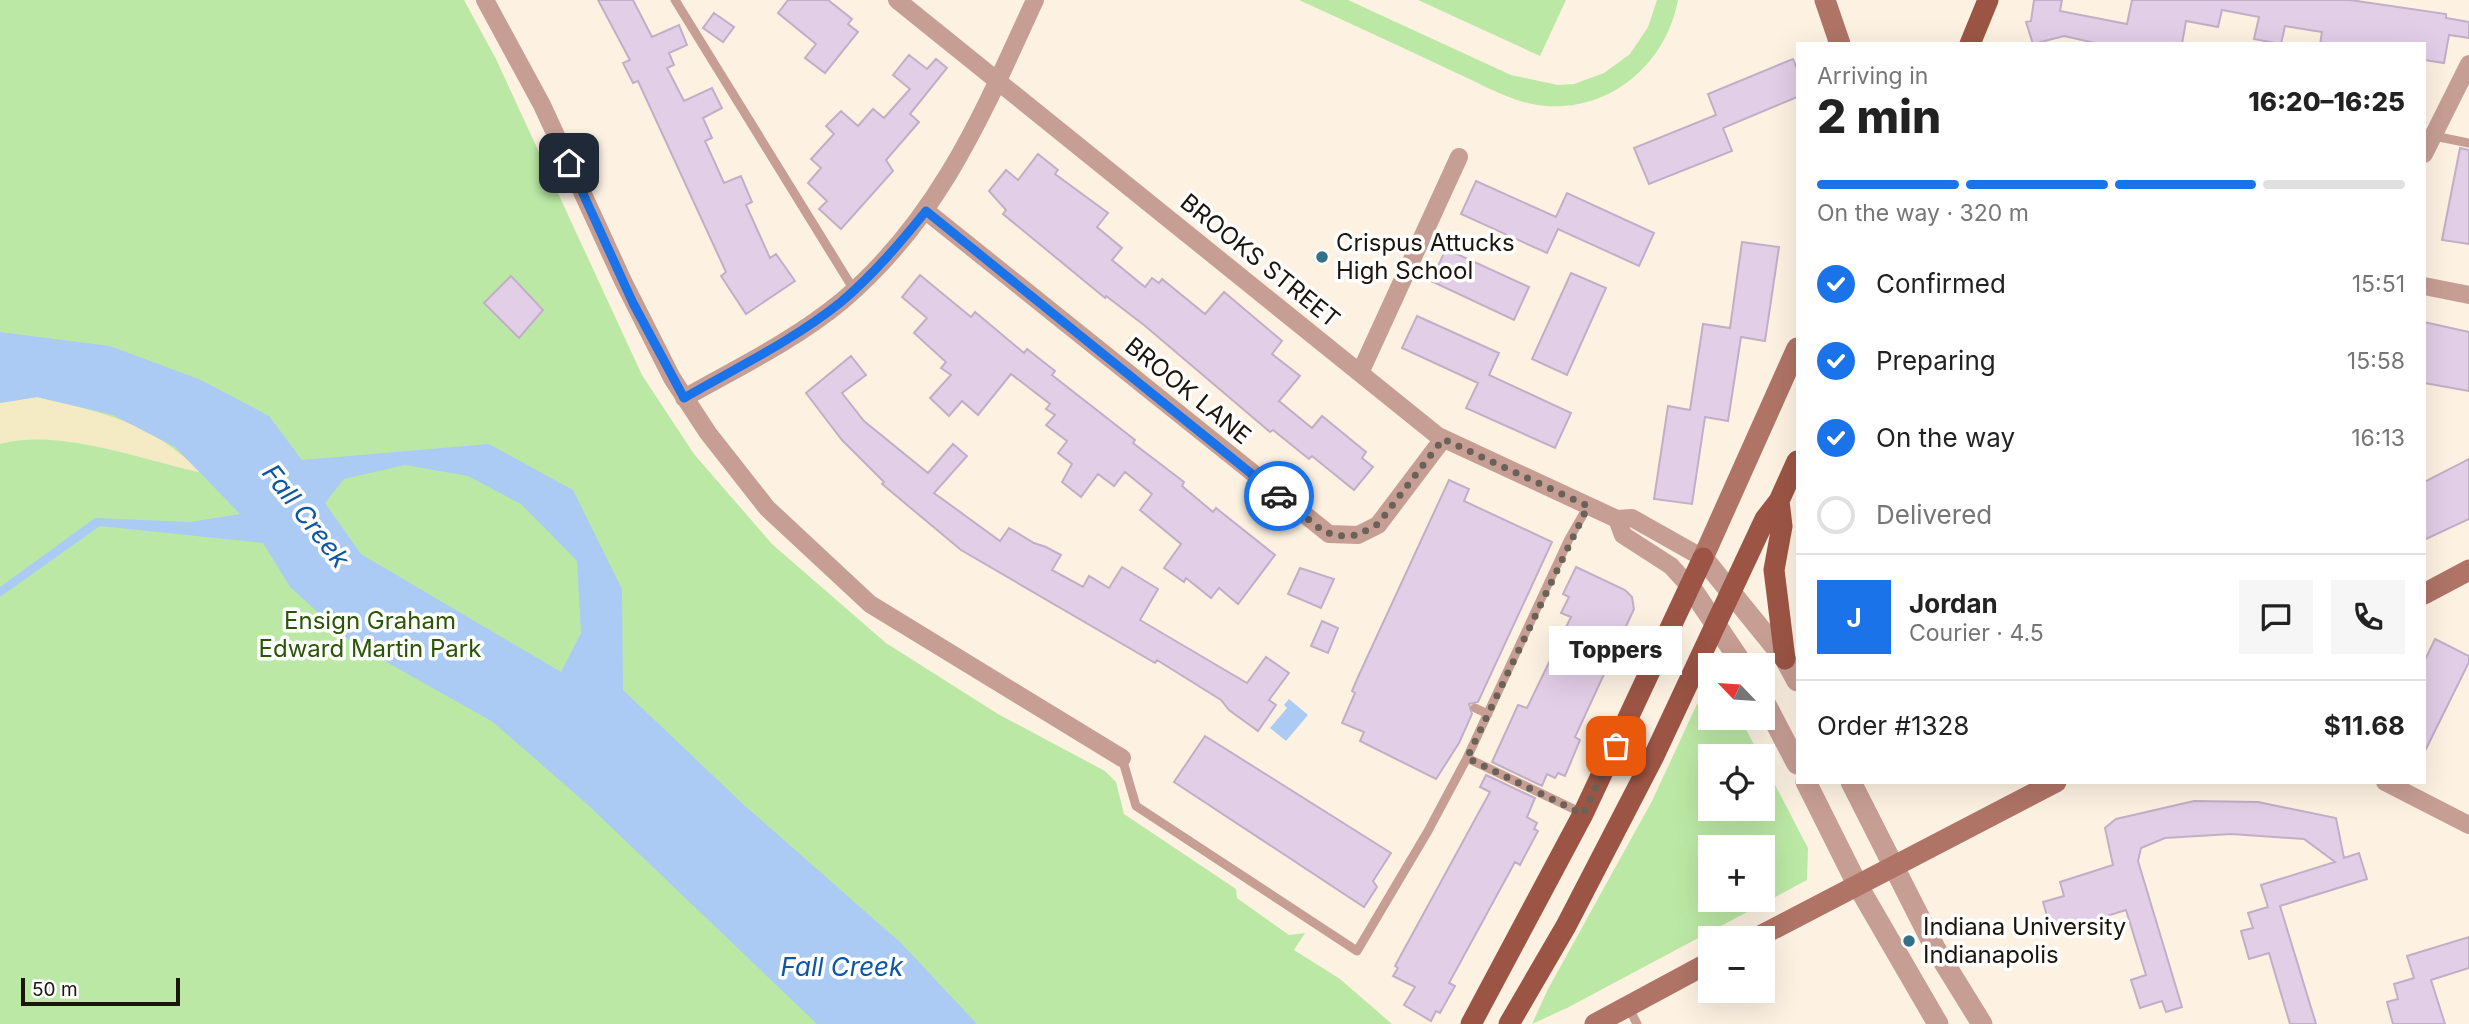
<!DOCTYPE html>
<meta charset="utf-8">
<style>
:root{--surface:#fff;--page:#f6f6f6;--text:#222;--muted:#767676;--line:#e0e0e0;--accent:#1a73e8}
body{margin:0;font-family:Inter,sans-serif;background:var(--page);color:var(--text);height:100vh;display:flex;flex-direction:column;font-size:26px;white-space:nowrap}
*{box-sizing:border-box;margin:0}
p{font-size:23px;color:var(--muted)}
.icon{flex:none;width:38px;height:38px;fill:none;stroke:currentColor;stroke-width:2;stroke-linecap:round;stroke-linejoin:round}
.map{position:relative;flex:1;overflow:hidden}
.details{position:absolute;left:1796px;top:42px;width:630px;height:742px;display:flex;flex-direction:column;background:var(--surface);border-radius:0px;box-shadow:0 7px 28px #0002}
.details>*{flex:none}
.needle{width:46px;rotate:295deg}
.buttons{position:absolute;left:1698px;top:653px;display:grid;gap:14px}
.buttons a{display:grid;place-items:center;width:77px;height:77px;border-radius:0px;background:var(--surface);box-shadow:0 7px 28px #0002;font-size:35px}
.scale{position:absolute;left:21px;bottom:18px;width:159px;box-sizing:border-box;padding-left:7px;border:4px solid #1b150b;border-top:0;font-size:19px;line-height:24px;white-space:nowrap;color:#1b150b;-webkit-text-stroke:5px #fff;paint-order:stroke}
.pin{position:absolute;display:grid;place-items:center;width:60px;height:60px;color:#fff;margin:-30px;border-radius:14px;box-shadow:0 4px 10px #0006}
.courier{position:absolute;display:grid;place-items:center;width:70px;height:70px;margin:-35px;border:5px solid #1a73e8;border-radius:50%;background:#fff;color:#222;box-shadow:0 2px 9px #0007}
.bubble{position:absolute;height:49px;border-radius:0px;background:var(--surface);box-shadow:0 7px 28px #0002;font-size:23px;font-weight:800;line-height:49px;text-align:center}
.summary em{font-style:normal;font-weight:800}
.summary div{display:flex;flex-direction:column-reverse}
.summary{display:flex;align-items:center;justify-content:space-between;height:119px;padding:0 21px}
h1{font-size:46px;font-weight:800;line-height:52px}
.bar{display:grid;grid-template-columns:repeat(4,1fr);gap:10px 7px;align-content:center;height:84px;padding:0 21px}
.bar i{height:9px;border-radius:5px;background:var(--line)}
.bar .on{background:var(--accent)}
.bar p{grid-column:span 4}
.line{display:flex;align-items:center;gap:18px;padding:0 21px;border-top:2px solid var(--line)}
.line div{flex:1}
.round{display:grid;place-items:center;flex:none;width:74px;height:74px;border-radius:0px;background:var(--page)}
ol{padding:0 21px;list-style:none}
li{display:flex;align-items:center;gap:21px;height:77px}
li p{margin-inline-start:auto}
li .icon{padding:7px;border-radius:50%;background:var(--accent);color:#fff;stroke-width:4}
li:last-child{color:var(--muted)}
li i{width:38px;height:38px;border:4px solid var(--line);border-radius:50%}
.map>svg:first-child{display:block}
.green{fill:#bce8a5;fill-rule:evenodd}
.sand{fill:#f4eac4}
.water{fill:#abcbf5;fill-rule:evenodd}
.building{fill:#e2cee7;stroke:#c2aec6;stroke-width:2}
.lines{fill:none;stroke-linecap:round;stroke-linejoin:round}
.service{stroke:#c79e94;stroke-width:9}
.minor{stroke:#c79e94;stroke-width:18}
.tertiary{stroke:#c79e94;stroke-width:21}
.secondary{stroke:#af7466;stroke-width:21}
.primary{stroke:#9c5545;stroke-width:21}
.done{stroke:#6a6256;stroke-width:7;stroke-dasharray:0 12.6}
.route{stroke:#1a73e8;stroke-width:9}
.poi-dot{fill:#347087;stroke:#fff;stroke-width:2.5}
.labels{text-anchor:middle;stroke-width:7;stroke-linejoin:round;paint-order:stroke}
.poi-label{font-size:24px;fill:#1b150b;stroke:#fff;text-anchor:start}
.street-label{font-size:24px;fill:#1b150b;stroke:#fff}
.park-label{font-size:24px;fill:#295504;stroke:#fff}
.water-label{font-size:26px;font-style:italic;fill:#0c56a5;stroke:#fff}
</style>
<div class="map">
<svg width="2469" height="1024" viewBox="0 0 2469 1024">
<rect width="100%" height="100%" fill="#fdf2e2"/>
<path class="green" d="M0,0H464L496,59L642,375L694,454L772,544L886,643L998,714L1105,771L1116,782L1124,814L1236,889L1237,898L1289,935L1305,933L1294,950L1340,979L1392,1024H0Z
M1299,0H1348L1511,75L1558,85L1574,84L1604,73L1630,54L1648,27L1657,0H1678C1666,64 1611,111 1545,106C1511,103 1480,83 1450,70C1400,46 1349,23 1299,0Z
M1418,0H1566L1540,56Z
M1710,698V718H1740L1760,756H1710V808H1762V760L1808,848L1807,880L1567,1008L1532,1024L1548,989L1652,801L1697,704ZM1710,847H1762V900H1710Z"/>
<path class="sand" d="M37,397C106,413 150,422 202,473C142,460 60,428 0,444V403Z"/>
<path class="water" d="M0,332L110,346L201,380L269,416L302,460L489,444L573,490L622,589L623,690L744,805L901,943L977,1024H817L589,806L493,722L351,642L290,587L263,543L100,526L0,597V587L95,518L190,522L240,514L175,447L113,415L37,397L0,403ZM405,465L468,476L521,504L577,561L581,633L561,672L361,554L325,503L344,479Z
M1289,699L1308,715L1286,741L1270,728L1287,708L1284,705Z"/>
<path class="building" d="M598,0H633L652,37L679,25L687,45L669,53L674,65L667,68L684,101L712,88L722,108L703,118L712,138L705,141L724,183L741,176L752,202L746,205L770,258L776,254L795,281L746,314L721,276L726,272L638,81L633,83L623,63L630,60Z
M788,0H828L852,19L848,24L858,32L825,73L805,58L816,44L778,13Z
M2034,0H2062L2060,11L2127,24L2132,0H2350L2446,14V18L2469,22V38L2449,35L2444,63L2424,60V44H2320L2322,32L2285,26L2281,44L2254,39L2259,17L2222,10L2218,27L2186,21L2182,44H2100L2064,36L2033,44L2026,22L2031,21Z
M714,13L734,27L723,42L703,28Z
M909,55L927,69L936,59L947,68L910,114L919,122L886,160L893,171L841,229L819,209L827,201L808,183L821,168L811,159L834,134L826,126L841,111L858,126L873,109L884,118L910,89L893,75Z
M1793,59L1797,69V97L1723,128L1732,151L1649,184L1634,148L1716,115L1708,94Z
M2460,148L2469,150V244L2442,240Z
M1038,154L1058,170L1055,174L1108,213L1097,227L1122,248L1112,260L1145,287L1152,278L1159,283L1162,279L1205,314L1224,292L1282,341L1272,354L1300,376L1279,401L1312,428L1322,416L1366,452L1362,458L1373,467L1354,490L1312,456L1309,459L1273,430L1270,432L1144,325L1106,296L1105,298L1003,214L1006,210L989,191L1006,170L1018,180Z
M1476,181L1556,217L1567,193L1654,233L1639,266L1558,229L1547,253L1461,214Z
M1742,242L1779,247L1765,341L1741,337L1728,421L1705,417L1692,504L1654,499L1668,406L1690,410L1703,324L1730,328Z
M1446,249L1529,287L1514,320L1431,281Z
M1571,273L1606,288L1567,375L1532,359Z
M920,275L971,317L975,312L1024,353L1027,349L1055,371L1052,375L1135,440L1133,443L1184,482L1182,486L1213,512L1216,508L1275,555L1238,604L1219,588L1211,598L1186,578L1184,582L1164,568L1181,544L1140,510L1152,494L1125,472L1114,486L1098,474L1081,497L1062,482L1072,464L1058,453L1067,441L1046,425L1055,415L1046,409L1050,404L1011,374L978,415L962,401L949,416L930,398L951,375L941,368L946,362L914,333L927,318L902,297Z
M511,276L543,310L519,338L484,303Z
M1417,316L1499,353L1489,375L1571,413L1555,448L1466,408L1478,383L1402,348Z
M2424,322L2469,332V391L2424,383Z
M851,356L866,375L842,393L864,421L928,473L953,444L967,456L934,493L1000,541L1009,528L1034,543L1046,547L1061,555L1052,570L1083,587L1089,576L1109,588L1122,567L1158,589L1140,620L1247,683L1266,657L1289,673L1269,700L1276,705L1258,731L1229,710L1221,700L1157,660L1155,663L961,550L882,484L884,482L842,440L806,393Z
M2469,459V519L2424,540V482Z
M1449,480L1469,489L1464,501L1552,542L1478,702L1469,704L1472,714L1459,743L1436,779L1360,741L1364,732L1342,723L1355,693L1352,691L1358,677Z
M1576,567L1625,590L1632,597L1634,609L1575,737L1580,740L1565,776L1558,773L1555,778L1547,774L1542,786L1492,762L1518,705L1527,708L1571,617L1561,613L1569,597L1563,594Z
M1300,568L1334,579L1321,608L1288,594Z
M1322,621L1338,628L1328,653L1311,646Z
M2435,639L2469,656V662L2424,753V662Z
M1205,736L1391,853L1373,881L1377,887L1364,907L1174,782Z
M1486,775L1535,798L1527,817L1537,823L1534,829L1538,831L1520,865L1515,862L1449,983L1455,986L1440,1013L1436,1011L1431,1021L1404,1005L1415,987L1393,976L1398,968L1395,966L1490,792L1480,787Z
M2194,801L2258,802L2336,818L2344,858L2359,853L2367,879L2280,906L2316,1024H2290L2269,953L2249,959L2241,931L2253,928L2248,913L2268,907L2261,885L2335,862L2304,839L2231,834L2165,838L2141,848L2138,861L2182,1007L2166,1012L2162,1001L2140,1008L2131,980L2146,975L2126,910L2052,933L2043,902L2064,896L2060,882L2113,865L2105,828L2116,819Z
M2469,937V968L2431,980L2445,1024H2393L2387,1002L2398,999L2394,984L2414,978L2407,956Z"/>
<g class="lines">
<path class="service" d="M675,0L854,290
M2424,134L2469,143
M1475,708L1488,714
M1122,758L1136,806L1357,951L1428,831L1467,758L1569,539L1588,506
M1467,758L1582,813
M1629,1008L1637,1024"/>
<path class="minor" d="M485,0L542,105L623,281L672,378L708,433L767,508L870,604L1122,758
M897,0L1438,436L1617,519L1632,518L1703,558
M2424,154L2469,64
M926,211L1329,534L1358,535L1378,525L1443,439
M2424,286L2469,295
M1360,373L1459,157
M684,398C737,368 795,340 842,301C940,218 983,113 1035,0
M1617,519L1623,535L1671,566L1691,588
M2385,782L2469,825"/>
<path class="tertiary" d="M1703,558L1785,659L1797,681
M1691,588L1743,665
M1762,697L1797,764
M1806,782L1858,886L1938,1024
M1851,782L1935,948L1982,1024"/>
<path class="secondary" d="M1825,0L1840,44
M1703,558L1797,348
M2424,594L2469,570
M1756,938L2056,782
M1595,1024L1710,962"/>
<path class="primary" d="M1970,44L1988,0
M1779,501L1782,526L1774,570L1785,659
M1471,1024L1583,814L1703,558
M1509,1024L1566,926L1653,758L1765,519L1779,501L1797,461"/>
</g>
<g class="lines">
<path class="done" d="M1279,496L1323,531L1337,536L1358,535L1378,524L1443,439L1588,506L1467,758L1583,814L1616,746"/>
<path class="route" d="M569,163L633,303L684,398C736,368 794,340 841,302C873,275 900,243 926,211L1279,496"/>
</g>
<g class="poi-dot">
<circle cx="1322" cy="257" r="7"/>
<circle cx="1909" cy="941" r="7"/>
</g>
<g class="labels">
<g class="poi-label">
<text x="1336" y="251">Crispus Attucks<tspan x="1336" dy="28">High School</tspan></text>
<text x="1923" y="935">Indiana University<tspan x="1923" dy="28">Indianapolis</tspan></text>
</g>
<g class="street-label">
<text transform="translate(1260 261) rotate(39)" y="8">BROOKS STREET</text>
<text transform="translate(1188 391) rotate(39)" y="8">BROOK LANE</text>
</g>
<g class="park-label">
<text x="370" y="629">Ensign Graham<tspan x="370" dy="28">Edward Martin Park</tspan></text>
</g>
<g class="water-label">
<text transform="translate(306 516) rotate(52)" y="9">Fall Creek</text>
<text x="842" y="976">Fall Creek</text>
</g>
</g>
</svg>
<div class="buttons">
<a><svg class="needle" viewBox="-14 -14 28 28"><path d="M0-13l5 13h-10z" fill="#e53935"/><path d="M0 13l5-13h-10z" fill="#767676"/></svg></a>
<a><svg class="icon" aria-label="locate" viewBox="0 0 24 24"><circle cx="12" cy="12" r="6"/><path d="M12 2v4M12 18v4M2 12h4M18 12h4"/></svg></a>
<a>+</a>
<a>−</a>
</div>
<div class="scale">50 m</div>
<div class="pin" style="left:1616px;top:746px;background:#ea580c"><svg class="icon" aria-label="bag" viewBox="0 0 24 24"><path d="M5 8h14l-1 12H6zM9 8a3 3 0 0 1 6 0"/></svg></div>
<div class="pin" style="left:569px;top:163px;background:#1f2937"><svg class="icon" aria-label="home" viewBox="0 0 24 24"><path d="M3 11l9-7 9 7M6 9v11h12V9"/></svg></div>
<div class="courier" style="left:1279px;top:496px"><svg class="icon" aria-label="car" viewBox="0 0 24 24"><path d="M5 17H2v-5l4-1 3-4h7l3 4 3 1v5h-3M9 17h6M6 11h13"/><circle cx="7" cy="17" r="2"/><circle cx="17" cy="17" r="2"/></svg></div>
<div class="bubble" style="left:1549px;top:626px;width:133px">Toppers</div>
<section class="details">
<div class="summary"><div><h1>2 min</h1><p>Arriving in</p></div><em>16:20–16:25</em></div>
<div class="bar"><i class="on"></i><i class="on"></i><i class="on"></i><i></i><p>On the way · 320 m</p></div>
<ol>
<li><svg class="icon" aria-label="check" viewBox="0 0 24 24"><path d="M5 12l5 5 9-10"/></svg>Confirmed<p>15:51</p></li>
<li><svg class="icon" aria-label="check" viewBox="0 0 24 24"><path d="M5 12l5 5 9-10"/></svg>Preparing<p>15:58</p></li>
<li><svg class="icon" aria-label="check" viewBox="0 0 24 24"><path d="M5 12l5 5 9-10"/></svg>On the way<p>16:13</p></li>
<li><i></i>Delivered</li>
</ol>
<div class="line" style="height:126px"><b class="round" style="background:var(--accent);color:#fff">J</b><div><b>Jordan</b><p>Courier · 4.5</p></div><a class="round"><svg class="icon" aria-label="chat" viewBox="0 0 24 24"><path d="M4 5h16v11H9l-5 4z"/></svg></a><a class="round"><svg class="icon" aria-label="phone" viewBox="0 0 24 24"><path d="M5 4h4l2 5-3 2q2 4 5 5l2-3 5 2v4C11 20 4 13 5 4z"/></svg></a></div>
<div class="line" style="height:91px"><div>Order #1328</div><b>$11.68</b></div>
</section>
</div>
